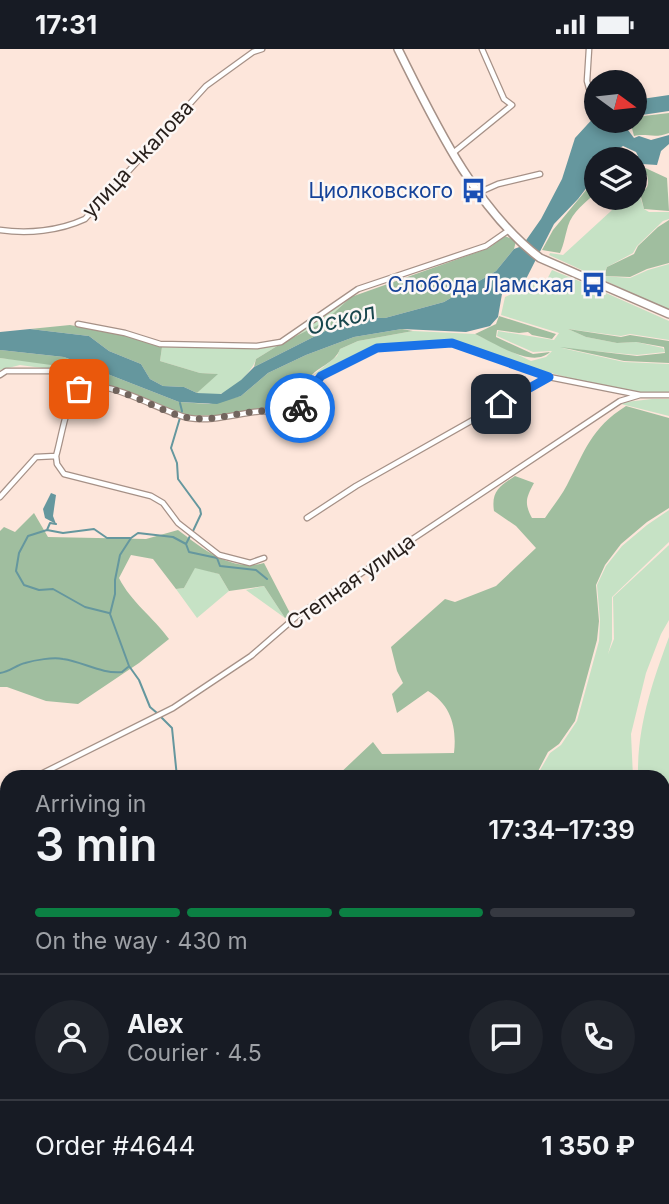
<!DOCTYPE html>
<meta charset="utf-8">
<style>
:root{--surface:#171b24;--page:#20242c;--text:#f1f3f6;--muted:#9ea1a6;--line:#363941;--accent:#0b8043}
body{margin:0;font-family:Inter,sans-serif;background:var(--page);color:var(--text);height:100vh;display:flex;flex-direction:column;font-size:26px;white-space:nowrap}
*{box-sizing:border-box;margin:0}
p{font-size:23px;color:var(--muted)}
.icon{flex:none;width:38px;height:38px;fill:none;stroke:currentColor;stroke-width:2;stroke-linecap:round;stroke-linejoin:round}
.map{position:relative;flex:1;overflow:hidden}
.drawer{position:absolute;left:0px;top:721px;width:670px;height:434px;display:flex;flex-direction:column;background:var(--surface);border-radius:21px 21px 0 0;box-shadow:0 4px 10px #0003}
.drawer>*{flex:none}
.needle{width:46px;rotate:105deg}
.controls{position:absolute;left:584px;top:21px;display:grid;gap:14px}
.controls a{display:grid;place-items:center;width:63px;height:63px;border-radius:50%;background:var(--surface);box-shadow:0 4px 10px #0003;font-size:35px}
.pin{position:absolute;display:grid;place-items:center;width:60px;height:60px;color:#fff;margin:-30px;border-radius:14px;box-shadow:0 4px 10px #0006}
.courier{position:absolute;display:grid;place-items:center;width:70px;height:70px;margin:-35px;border:5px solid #1a73e8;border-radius:50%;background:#fff;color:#222;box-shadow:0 2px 9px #0007}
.overview em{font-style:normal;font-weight:600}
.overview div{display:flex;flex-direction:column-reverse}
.overview{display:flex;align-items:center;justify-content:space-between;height:119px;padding:0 35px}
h1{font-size:46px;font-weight:600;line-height:52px}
.bar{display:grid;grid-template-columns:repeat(4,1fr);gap:10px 7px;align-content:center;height:84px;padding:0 35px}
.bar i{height:9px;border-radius:5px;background:var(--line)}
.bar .active{background:var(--accent)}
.bar p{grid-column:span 4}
.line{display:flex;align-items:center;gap:18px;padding:0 35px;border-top:2px solid var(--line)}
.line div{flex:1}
.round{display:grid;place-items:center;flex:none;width:74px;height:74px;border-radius:37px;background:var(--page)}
.status{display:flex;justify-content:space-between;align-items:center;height:49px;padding:0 35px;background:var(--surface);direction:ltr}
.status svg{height:19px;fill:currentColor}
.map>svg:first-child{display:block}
.green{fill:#c6e2c5}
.forest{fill:#a0be9f}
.water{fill:#65979e}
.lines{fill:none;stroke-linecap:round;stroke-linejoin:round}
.stream{stroke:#65979e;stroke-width:2}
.minor-casing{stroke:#a69187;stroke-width:7}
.secondary-casing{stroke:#a69187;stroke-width:10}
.minor{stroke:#fff;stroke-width:4.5}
.secondary{stroke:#fff;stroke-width:7}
.done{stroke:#72655e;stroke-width:7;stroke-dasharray:0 12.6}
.route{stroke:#1a73e8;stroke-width:9}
.labels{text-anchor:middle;stroke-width:5;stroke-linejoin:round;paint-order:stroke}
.street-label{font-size:21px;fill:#271f1b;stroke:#fcf7f5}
.transit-label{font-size:21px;fill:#164399;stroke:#fcf7f5;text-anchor:end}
.water-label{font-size:23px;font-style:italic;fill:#19474e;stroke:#fcf7f5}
</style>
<div class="status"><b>17:31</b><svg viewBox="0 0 49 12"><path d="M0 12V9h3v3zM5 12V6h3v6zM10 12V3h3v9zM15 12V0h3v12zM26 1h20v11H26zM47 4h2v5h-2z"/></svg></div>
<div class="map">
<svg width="669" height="1155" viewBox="0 0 669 1155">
<rect width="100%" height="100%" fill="#fde6db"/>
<path class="green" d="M635,143L639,144L644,160L649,163H669V170L663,172L637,197L633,204L607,218L603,227L630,229L648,221L669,215V261L549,206L550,204L563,206L611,162L621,149H635Z
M552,221L584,234L585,240L597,248H603L606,244L669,272V291L630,285L621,287L568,280L586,288L617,294L636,293L663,299L665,303L637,306L562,299L624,313L669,315V343H640L581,332L547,323L447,290L372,298L312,327L337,307L340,300L358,292L413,282L475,285L531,312L546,308L552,302L533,303L497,287L498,282L554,291L559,284L501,266L505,248L524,239L529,231L531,234L544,236Z
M351,248L324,273L282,294L256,310C253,322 232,342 220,345C213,347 204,345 197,344L217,325L200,324L160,312L162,298L245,300L282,294Z
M0,309C31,312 62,315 90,328L89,332L78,337L57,321L20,316L0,321Z
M652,350H669V367L621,355L626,353Z
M669,461V493L612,548V591L608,605L614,590L613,548L669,496V571L661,585L646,624L631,685L633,728H536L550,704L561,696L577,672L599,592L600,571L597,536L606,517L622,497L647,476Z
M195,518L219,525L229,542L197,569L176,540L184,539Z
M264,537L285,569L246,541Z
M669,588V776L663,770V728H638C637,678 652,634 669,588Z
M663,774L669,781V973L663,972Z
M7,975V1075L0,1070V976Z
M663,1058L667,1060L669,1058V1102L663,1096Z
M663,1105L669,1118V1155H607L601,1148H663Z
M222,1148H592L589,1155H226Z"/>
<path class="forest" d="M669,64V84C654,90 647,84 634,87L630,72H635V68Z
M622,102L633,106L639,116L667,129L669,162L644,160L640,144C649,139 649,135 647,126L635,125V110H607Z
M597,128V143C586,153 572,163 568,177C565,187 564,195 560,204L542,201L553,181Z
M669,171V214L647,220L630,228L604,227L607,218L634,205L638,197L658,178Z
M505,187L516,192L514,200L496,222L444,253L385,269L353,268L254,318L256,310L282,294L324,273L351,248L489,199Z
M499,267L556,285L552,290L532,286L528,283L519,284L497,281L496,288L533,305L550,303C532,320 495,294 475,285L496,275Z
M70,276L123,286L162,298L160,312L200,324L218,325L197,344L184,338L163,337L150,330L141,315L109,302L89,287L30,280Z
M402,280L413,282L358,292L340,300C335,314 319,317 311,327C303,339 302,352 291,361L262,359L229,366L187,367L135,345L89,332L90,327L74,320L51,316L0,309V301L64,308L179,353L209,355L241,347L268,324L306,306L354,288Z
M568,280L621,288L630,286L669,292V314L624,312L560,298L637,307L665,304L664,298L636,293L617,294L586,288Z
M626,357L669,369V459L647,473L621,495L605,516L596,536L599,572L597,591L575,672L559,695L548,703L535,728H336L373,693L382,705L454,704C457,678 451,656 428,642L397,664L392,645L403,634L397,622L391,598L445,550L455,553L496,537L536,499L516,477L494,462C491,442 500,437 515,427L534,434C526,449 524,454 532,469H545C552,458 561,448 567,436C585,402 591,379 626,357Z
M34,464L48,488L146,490L178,481C203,500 231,523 264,514L291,566L285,569L264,537L229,542L219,525L195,519L184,539L176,540L153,510L131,506L119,529C131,553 153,568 169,590L139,614L78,655L46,652L7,638H0V482L4,478L15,483Z
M0,816H7V857L0,847Z
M7,880V974L0,976V890Z
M663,974L669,975V1057L667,1060L663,1058Z
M45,1148H215L218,1155H42Z"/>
<path class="water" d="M669,46V62L635,67V51Z
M597,65V72H628V81L634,89L639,87L651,91L669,86V95L661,102L657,116L642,115L636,103L623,97L601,110H597V125L578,150L554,175L524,234L502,245L498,268L490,277L466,283L402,280L354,288L306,306L268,324L241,347L217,355L179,353L64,308L0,301V283L30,280L89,287L109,302L141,315L150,330L163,337L184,338L197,344L221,345L241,331L254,318L353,268L385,269L444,253L496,222L514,200L522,197L541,170L562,130L575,89Z
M51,444L56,446L53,467L56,475L45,469L43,460Z"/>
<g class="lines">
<path class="stream" d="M180,354L182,362L171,399L177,414L178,430L200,460L201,465L193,482
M56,475L50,474L47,481L63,484L94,480L107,489H130
M47,481L28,487L19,504L16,522L24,536L39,541L53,540L85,558L109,564
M190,487L186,495L189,503L217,509L220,517L256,521L267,530
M0,624C10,623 16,616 25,614C35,611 53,608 63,610C84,613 101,625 122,623L128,618
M157,664L150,658L139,631L129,617L110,565L115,545V531L120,506L131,489L138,484L173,488L186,495
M161,668L172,679L177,728
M0,1072L7,1077
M218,1148L222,1155
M41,1155L44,1148"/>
<defs>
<path id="minor" d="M589,0L587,32L590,43L597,47
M453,104L512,56L504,50L482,0
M480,143L498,135L540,125
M0,181C28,185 59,182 85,170L206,37L253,3L262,0
M78,275L125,284L160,295L257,297L281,293L358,240L486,197L509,181
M0,326L6,322H56L79,340
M0,448L36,408L56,407
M307,469L356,437L549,328
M264,509L250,514L219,506L178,474L163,454L151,447L64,425L57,415L56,407C61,391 66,352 78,342C99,323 164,365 189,369C214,373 238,364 263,362C276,362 287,365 300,360L303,351L321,327L377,299L452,294L549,328L640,346
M35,728L173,659L251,607L297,567L620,352L640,346H669
M0,743L7,740"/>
<path id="secondary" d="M398,0C434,72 475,160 540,209L669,265"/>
</defs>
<use href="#minor" class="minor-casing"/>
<use href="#secondary" class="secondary-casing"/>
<use href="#minor" class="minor"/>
<use href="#secondary" class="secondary"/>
</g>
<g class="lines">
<path class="done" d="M79,340C109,330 149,357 177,366C207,376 234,363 263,362C277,362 289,366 300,359"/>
<path class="route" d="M300,359L303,351L321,327L377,299L452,294L549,328L501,355"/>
</g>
<defs>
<symbol id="bus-bare" viewBox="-9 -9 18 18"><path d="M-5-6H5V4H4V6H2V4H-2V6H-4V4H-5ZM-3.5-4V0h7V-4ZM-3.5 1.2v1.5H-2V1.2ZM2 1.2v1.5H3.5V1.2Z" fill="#1a4fb4" stroke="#fcf7f5" stroke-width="2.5" paint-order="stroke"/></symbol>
</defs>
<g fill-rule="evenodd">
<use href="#bus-bare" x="456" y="124" width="35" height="35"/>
<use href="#bus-bare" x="576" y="218" width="35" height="35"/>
</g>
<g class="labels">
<g class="street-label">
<text transform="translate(138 110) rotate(-47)" y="7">улица Чкалова</text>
<text transform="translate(351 533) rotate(-35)" y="7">Степная улица</text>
</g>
<g class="transit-label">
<text x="453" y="149">Циолковского</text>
<text x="574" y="243">Слобода Ламская</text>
</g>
<g class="water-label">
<text transform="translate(341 270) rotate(-14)" y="8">Оскол</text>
</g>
</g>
</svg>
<div class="controls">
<a><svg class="needle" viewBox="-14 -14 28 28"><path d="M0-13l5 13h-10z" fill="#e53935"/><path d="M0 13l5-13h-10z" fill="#9ea1a6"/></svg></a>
<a><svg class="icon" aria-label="layers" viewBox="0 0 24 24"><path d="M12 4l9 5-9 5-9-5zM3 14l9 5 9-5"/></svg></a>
</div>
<div class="pin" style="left:79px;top:340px;background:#ea580c"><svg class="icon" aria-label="bag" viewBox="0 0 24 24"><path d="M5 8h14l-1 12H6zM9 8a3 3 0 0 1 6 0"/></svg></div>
<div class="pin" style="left:501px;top:355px;background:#1f2937"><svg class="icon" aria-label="home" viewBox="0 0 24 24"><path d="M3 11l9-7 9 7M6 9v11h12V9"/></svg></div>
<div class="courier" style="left:300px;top:359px"><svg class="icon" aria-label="bike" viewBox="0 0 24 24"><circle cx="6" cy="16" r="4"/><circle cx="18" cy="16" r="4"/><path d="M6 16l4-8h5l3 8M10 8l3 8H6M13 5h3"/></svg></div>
<section class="drawer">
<div class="overview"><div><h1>3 min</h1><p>Arriving in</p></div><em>17:34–17:39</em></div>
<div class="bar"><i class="active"></i><i class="active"></i><i class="active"></i><i></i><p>On the way · 430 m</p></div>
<div class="line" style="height:126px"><a class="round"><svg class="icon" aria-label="person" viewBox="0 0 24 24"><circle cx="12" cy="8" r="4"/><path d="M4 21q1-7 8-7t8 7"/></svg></a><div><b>Alex</b><p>Courier · 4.5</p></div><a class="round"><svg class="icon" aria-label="chat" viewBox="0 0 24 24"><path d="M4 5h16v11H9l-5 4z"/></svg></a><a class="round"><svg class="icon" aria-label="phone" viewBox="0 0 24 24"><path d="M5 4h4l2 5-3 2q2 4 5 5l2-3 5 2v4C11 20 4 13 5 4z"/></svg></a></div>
<div class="line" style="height:91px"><div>Order #4644</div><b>1 350 ₽</b></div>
</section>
</div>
